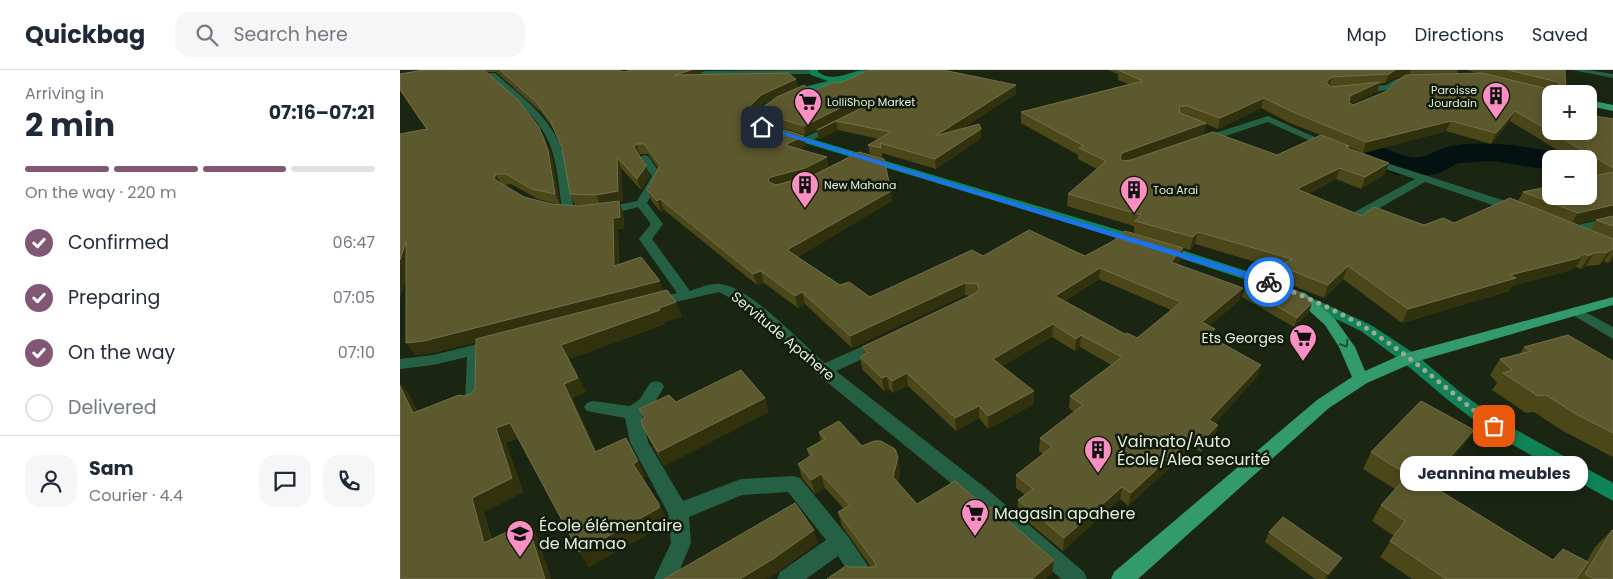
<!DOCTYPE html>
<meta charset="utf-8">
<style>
:root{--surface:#fff;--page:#f6f6f7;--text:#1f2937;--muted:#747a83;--line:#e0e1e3;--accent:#825776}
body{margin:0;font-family:Poppins,sans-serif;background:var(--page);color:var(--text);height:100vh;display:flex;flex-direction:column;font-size:19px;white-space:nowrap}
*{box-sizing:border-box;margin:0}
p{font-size:16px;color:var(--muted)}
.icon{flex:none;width:28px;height:28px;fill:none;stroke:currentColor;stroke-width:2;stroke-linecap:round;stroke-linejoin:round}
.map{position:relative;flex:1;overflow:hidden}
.panel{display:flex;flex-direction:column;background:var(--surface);width:400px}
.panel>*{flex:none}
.buttons{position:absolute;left:1142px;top:15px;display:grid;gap:10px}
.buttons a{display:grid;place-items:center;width:55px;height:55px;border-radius:10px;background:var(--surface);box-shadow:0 2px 12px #0003;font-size:25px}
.pin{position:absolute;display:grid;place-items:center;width:42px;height:42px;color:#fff;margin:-21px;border-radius:10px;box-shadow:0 2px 8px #0006}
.courier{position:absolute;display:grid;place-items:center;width:50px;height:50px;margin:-25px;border:4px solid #1a73e8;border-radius:50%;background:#fff;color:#222;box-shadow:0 1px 6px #0007}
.bubble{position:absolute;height:35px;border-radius:15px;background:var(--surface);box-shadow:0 2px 12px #0003;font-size:16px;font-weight:700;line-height:35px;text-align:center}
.summary em{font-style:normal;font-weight:700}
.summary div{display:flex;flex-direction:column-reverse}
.summary{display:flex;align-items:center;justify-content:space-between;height:85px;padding:0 25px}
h1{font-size:32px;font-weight:700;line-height:38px}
.bar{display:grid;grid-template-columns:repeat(4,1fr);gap:8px 5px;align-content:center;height:60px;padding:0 25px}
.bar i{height:6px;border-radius:4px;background:var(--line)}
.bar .on{background:var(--accent)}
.bar p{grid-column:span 4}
.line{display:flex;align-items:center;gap:12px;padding:0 25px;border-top:1px solid var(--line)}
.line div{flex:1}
.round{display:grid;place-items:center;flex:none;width:52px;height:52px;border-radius:15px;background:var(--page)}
ol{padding:0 25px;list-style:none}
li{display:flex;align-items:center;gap:15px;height:55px}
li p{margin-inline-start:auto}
li .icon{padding:5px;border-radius:50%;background:var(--accent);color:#fff;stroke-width:4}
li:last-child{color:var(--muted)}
li i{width:28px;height:28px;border:2px solid var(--line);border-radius:50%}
header{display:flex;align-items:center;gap:30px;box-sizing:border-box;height:70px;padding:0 25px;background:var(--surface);border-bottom:1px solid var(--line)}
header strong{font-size:24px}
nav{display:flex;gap:28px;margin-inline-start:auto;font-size:18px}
.search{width:350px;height:45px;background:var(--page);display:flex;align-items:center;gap:12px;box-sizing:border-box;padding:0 18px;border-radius:15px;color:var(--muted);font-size:19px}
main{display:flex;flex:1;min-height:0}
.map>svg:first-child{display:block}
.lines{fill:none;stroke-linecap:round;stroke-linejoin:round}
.river{fill:#031211;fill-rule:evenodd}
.lane{fill:#256045;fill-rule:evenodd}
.street{fill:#256045;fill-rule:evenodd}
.secondary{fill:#108458;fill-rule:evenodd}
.primary{fill:#339a6d;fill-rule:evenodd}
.wall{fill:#4c4718;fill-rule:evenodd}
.shaded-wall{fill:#31320d}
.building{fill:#5c592e;stroke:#72704a;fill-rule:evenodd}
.oneway{stroke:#1f4e31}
.route{fill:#1a73e8}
.done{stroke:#9ea798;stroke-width:5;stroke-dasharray:0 9}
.labels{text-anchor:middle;stroke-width:5;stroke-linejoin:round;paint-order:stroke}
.far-poi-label{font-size:11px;fill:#e5ede0;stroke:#111b09;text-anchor:start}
.street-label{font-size:14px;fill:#e5ede0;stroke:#111b09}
.poi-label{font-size:14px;fill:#e5ede0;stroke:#111b09;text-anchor:end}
.near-poi-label{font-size:16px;fill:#e5ede0;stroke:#111b09;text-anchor:start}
</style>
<header>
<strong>Quickbag</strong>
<div class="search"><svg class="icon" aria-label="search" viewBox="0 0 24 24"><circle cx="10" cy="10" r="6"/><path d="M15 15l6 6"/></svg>Search here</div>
<nav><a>Map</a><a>Directions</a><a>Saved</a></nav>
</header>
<main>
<section class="panel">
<div class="summary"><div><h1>2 min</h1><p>Arriving in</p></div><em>07:16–07:21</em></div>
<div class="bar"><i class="on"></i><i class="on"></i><i class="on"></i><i></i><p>On the way · 220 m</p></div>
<ol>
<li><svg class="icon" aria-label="check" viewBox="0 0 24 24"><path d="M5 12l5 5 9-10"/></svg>Confirmed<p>06:47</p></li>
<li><svg class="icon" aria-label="check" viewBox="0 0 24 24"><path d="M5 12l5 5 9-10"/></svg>Preparing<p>07:05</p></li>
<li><svg class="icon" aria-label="check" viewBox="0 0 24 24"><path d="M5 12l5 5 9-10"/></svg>On the way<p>07:10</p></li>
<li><i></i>Delivered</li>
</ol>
<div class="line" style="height:90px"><a class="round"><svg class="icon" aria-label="person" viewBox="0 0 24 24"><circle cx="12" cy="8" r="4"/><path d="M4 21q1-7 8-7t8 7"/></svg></a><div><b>Sam</b><p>Courier · 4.4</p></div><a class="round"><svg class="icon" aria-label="chat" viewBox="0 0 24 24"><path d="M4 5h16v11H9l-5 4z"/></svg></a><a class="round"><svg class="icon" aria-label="phone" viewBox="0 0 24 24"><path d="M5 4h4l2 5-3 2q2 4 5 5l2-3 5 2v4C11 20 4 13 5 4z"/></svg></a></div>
</section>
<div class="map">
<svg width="1213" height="509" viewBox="0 0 1213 509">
<rect width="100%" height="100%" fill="#1a2512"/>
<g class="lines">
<path class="river" d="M917,41C936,45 949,60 966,70C978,76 995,83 1009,87C1024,91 1037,78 1052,76C1088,70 1127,76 1162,84L1165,89H1151V100L1092,91L1058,93L1040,103L1029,105L1006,106L995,104L946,82L907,55L903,49L907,43Z"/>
<path class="lane" d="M1172,0H1188L1213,4V8Z"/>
<path class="street" d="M415,0L417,2L413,4L304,5L300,3L304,1Z
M89,3H95C118,24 148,45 160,75C169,95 170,119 174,140L172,143H164L162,140C159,119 158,96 150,75C140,47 111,27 89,7Z
M1010,7L1014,9L1013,11L1001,13L988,20L958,23L954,20L958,17L986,15L996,9Z
M868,46L937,77L932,80L928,79L868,52L804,73L800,74L795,71L796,69Z
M435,52L438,53V57L409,72L405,73L400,70Z
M244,85L248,86L262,106L247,133L263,154L252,169L290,221C299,218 311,213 320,214C349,216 401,273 425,293L477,270H487L490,274L487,278L436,301L587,419L684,502L687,509H661L573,431L417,304L354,245L332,229L319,222L254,237L249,236L247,233L249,230L277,223L239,169L251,154L238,137L203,146L197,142L199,139L237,131L252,106L239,88Z
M968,87L1121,136L1123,139L1121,142H1113L1025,112L955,152H947L945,149L947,146L1015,109L964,92L963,90Z
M1213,147V155L1168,165L1162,161L1164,158Z
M1176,237L1213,257V269L1171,244L1169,241L1171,238Z
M94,270L100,271L102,275L100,279L83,283V333L80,337L74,339L68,337L65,333L67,287L33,295L0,299V289L33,285Z
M256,311L262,313L264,317L252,337L242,345L248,372L283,431L341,409L393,406L400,408L447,465L477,509H453L438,486L406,509H377L380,502L426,470L388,422L342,425L289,447L291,473L276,509H254L271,473L268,443L230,372L225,348L187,341L184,337L187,333L193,331L230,336L240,329L250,313Z"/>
<path class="secondary" d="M410,0H418V2C435,14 449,0 466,0C455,13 434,14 419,18C399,23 372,34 359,49L365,55L742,167L744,170L742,173H734L359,59L349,50C362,29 405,16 428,11L411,5Z
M763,174L884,213L886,216L884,219H874L758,181L757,178L758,175Z
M899,222L971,255L1015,284L1060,322L1100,351L1213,413V431L1088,361L1048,330L1003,292L961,261L894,229L892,226L894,223Z"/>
<path class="primary" d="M1189,30L1213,35V41L1189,36Z
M900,222L905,223L935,249L955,277L965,301L1003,284L1213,227V235L1015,292L967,313L929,338L738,509H711L714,502L917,330L952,307L939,277L925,255L893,226L895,223Z"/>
</g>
<path class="wall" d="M59,0H218L224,2L232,0H302L300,1L301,5L396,9L398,18L385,23L412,21L440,13L616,24L561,59L581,68L536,99L482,83V88L470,84L468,75L479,69L438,60L419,69L417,60L458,39L405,65L366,53L362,49L360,40L376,28L363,34L351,46L356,51L404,66L406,75L399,79L429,97L412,106L492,131L397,187L440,215L470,227L583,186H685L783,178L781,190L777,194L840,230L809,256L815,259L813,268L861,295L857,307L815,353V368L801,382L792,377L728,436L720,429L663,481L617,443L618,430L625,425L616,418V405L643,384L639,381L640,368L674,342L669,338L670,326L711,295L680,277L675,281L652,267L602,296L634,334L588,359L579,348L556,361L508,316L493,323L489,319L484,321L462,299L460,287L464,285L462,277L570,226L565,225L452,278L405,234L398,238L364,213L357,215L264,140L261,142L251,130L247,120L258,98L248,84H240L239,85L246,96L250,106L241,120L221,98L223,131L219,132L223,142L224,158L218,159L219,194L263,221L282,246L264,252L265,254L169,289L186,322L172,328L197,382L246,406L242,408L259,434L267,449V453L189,497L118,368L106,373L123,422L84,442L92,470L137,467L151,509H0L6,320L17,341L71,324L75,319L76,272L33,283L15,285L6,208L0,228V64L26,59L0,21V4L56,1ZM88,2H96L141,42L155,61L162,78L170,124L175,135L184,136H179L152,134L124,127L104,115L111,114L138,129L160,135L153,91L144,66L88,3ZM699,209L771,240L737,268L725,264L665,231Z
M708,0H1058L1057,3H1077L1067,0H1165L1151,61L1213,49V146L1175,154L1190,160L1196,150L1213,146V190L1208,193L1204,191L1199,195L1186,196L1181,199L1176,197L1171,200L1112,216L1109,221L1002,253L943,209L924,228L876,209L879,199L795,174L790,180L734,163V156L667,136L668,124L697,99L678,89V85L621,53V42L728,14L718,10V4ZM1005,6L987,21L953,35L951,34L977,22L980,14L985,13L996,7ZM861,38L890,53L920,65L877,85L731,90L804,64L806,54L818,59ZM1110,51L1172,89H1189V99L1199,105L1123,122L1118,131L1054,153L1024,155L962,146L908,124L936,109L961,119L985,104L948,79L949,77L963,83L1046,61L1091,74Z
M845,217L909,243L894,257L842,227Z
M1124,277L1213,291V387L1163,361L1134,342L1126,343L1092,320L1097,313L1090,305L1100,289L1120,284Z
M276,332L369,342L264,396L250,371L243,357L244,348L239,339Z
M419,362L462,376L500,401L498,412L517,434L588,439L654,490L652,504L449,497H471L442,456L438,442L444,439L425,418L415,424L402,408L398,394L409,387L407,379L421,371Z
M1063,376L1030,414L1153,490L1187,491L1195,477L1212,460L1213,509H1012L980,487L994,466L972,451L981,435L995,419L963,399L971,382Z
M869,462L942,488L936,497L927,509H915L865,472Z"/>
<path class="shaded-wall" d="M291,0H302L300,1L301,6L275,5Z
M995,0H1011L1009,5L996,7L985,13L989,4Z
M932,7L929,17L926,12Z
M396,9L398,18L363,34L347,50L345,41L361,25Z
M980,12L977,22L946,36L950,26Z
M616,15V24L535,76V66Z
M864,28L861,38L818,59L820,48Z
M456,30L458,39L405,65L404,56Z
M1115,41L1110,51L1091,74L1096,63Z
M436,51L438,60L419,69L417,60Z
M1051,51L1046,61L963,83L966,72Z
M806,53L804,64L720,94V88L722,83Z
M139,57L153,91L160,135L155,124Z
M581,59V68L536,99L535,89Z
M404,66L406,75L387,85L385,75Z
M236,74L240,84L237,87L234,77Z
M217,87L221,98L223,131L219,132L223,142L224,158L218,159L219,208L214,196L201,136L196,125Z
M427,87L429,97L407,108L371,120L368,109L371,107Z
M989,93L985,104L961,119L965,107Z
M246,96L250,106L241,120L237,109Z
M940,98L936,109L894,131L897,119Z
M96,104L102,115L94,109Z
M491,121L492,131L390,192L387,180Z
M260,129L264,140L261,142L257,131Z
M1213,135V146L1170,155L1178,143Z
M798,162L795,174L790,180L793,167Z
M6,171L13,183L0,228V190Z
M783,178L781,190L768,204L771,192Z
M1213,179L1204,191L1199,195L1208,182Z
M1194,183L1186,196L1181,199L1189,186Z
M1184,184L1176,197L1171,200L1112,216L1109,221L1002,253L1008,239L1110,205Z
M1213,185V190L1208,193Z
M948,196L943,209L924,228L928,215Z
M700,198L699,209L654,238L655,226Z
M361,201L364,213L357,215L353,204Z
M260,211L264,223L33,283L15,285L6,273Z
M565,213V225L452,278L450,266Z
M843,218L840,230L799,264L802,252Z
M402,222L405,234L398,238L395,226Z
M276,232L282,246L264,252L265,254L169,289L186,322L172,328L204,397L195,382L164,314L161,275Z
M912,233L909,243L894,257L897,248Z
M653,254L652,267L593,302V289Z
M815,259L812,271L807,265Z
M681,265L680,277L675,281L676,269Z
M861,295L857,307L806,363L809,350Z
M507,303L508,316L493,323L492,311Z
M487,306L489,319L484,321L482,308Z
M0,313L6,320L24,357L13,343L0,316Z
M634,321V334L588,359V346Z
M365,328L369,342L264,396L258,382Z
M579,336V348L556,361L555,348Z
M110,353L119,367L106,373L123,422L84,442L96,488L84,473L72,428L96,358Z
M818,355L815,368L801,382L804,369Z
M1074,360L1063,376L1017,429L1027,413Z
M795,364L792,377L728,436L731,423Z
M498,387L500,401L496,421L493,407Z
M238,391L246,406L241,408L233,394Z
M421,404L425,418L415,424L411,410Z
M722,417L720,429L663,481L664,468Z
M259,434L267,449V453L189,497L179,482Z
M127,452L137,467L151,509H145Z
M414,460L418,473L378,502L367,509H340Z
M942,488L936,497L927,509H925L928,504Z
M654,490L652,504L646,509H632Z"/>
<path class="building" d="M23,0H56V1L59,0H84L118,30L139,57L148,81L155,124L132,119L106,104H96L94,109L124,127L152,134L179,136L219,131L220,147L213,148L214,196L241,187L260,211L24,271L6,273V171L0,190V64L27,59L0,19V4Z
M100,0H218L224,2L232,0H291L275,5L388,3L396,9L361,25L345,41L356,51L404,66L385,75L427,87L405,98L371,107L368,109L369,112L376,115L414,105L459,82L484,89L491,121L387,180L440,215L449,212L470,227L572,180L583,186L629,160L685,186L713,171L725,161L783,178L771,192L843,218L802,252L815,259L807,265L861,295L809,350L818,355L804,369L795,364L731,423L722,417L664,468L618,430L633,419L616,405L652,377L640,368L683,335L670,326L722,287L681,265L676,269L653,254L593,289L634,321L588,346L579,336L555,348L507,303L492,311L487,306L482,308L460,287L468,282L462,277L576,223L579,219L577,214L565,213L450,266L402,222L395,226L361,201L353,204L260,129L257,131L247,120L260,95L244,74H236L234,77L246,96L237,109L217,87L218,121L196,125L170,124L162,78L151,52L137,33ZM700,198L781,232L737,268L727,263L725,264L655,226Z
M469,0H543L616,15L535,66L579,54L581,59L535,89L480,73L481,78L468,75L491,62L436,51L417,60L460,39V32L456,30L404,56L364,44L360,40L377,27L402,16L404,15L412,21L435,12L440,13Z
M718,0H995L989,4L932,7L926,12L931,17L980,12L950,26L949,33L953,35L987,21L996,11L1006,5L1082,3L1156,21L1160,15L1158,12L1108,0H1165L1166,24H1151V61H1189V45L1213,49V98L1115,41L1096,63L1051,51L966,72L893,42L864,28L820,48L787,36H781L779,38L780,43L806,53L722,83L720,88L722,91L731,90L813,62L877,85L921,65L949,76L945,77L989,93L965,107L940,98L897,119L962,146L974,137L1024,155L1043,148L1054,153L1110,128L1213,169V179L1208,182L1194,183L1189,186L1184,184L1179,188L1110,205L1116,208L1008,239L948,196L928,215L880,196L892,189L798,162L793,167L735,151L741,145L668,124L706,91L679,78L684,76L621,42L743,11Z
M1213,102V135L1178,143L1123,122L1151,116V126H1189V107Z
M1213,146V156L1196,150Z
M864,207L899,222L912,233L897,248L845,217Z
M267,220L276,232L259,238L260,240L161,275L178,308L164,314L195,382L226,368L238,391L233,394L259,434V438L179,482L110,353L96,358L112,408L72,428L84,473L127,452L145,509H0V316L13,343L59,325L64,326L71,324L75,319L76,269Z
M1168,265L1213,291V363L1176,344L1146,325L1138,326L1103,303L1112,300L1100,289L1131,281L1124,277Z
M341,300L365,328L258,382L243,357L241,350L245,348L239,339L269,325L276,332Z
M1021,331L1074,360L1027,413L1153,490L1163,479L1188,492L1176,509H1046L990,471L1005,451L981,435L1008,405L971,382Z
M439,351L462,376L474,371H481L495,379L498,387L493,407L517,434L555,411L588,439L592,437L654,490L632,509H427L447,495L449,497H475L476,494L438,442L450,435L421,404L411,410L398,394L412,385L407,379L425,369L419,362Z
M395,433L414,460L373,489L340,509H264Z
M883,447L942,488L928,504L869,462Z
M1212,460L1213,461V509H1194L1185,504Z"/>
<defs><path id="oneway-chevron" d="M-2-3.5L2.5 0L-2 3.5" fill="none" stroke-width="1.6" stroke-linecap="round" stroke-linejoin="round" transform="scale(1.25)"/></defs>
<use class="oneway" href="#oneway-chevron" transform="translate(945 274) rotate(58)"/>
<path class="route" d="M362,55L872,210L873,212L866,214L360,58Z"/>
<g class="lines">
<path class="done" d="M869,212C902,225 936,240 966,258C1011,286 1052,324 1094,356"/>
</g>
<defs>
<symbol id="building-pin" viewBox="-11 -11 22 30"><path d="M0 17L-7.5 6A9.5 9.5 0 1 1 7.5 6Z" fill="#fb8fc4" stroke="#111b09"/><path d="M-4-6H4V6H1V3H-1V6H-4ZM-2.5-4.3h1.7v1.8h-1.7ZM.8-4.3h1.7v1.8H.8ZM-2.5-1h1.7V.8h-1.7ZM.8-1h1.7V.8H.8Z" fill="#111"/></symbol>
<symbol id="supermarket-pin" viewBox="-11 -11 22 30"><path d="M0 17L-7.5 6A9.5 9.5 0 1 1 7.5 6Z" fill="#fb8fc4" stroke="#111b09"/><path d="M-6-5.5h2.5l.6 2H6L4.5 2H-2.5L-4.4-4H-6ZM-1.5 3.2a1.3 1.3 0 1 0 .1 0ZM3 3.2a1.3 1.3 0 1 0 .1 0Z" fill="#111"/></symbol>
<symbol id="school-pin" viewBox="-11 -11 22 30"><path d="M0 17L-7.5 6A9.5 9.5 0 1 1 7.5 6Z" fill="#fb8fc4" stroke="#111b09"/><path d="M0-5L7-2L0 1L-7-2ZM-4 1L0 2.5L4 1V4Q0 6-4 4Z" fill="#111"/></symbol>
</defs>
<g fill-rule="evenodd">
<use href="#building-pin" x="1080" y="10" width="32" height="43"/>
<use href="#supermarket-pin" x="392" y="16" width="32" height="43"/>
<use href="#building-pin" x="389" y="99" width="32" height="43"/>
<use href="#building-pin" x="718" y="104" width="32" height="43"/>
<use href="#supermarket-pin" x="887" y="252" width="32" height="43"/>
<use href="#building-pin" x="682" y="364" width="32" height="43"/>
<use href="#supermarket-pin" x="559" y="427" width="32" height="43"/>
<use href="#school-pin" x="104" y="448" width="32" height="43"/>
</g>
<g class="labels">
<g class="far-poi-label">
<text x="1077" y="24" text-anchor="end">Paroisse<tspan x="1077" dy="13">Jourdain</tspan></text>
<text x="427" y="36">LolliShop Market</text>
<text x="424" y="119">New Mahana</text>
<text x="753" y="124">Toa Arai</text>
</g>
<g class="street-label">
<text transform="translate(383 266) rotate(40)" y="5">Servitude Apahere</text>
</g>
<g class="poi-label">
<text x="884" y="273">Ets Georges</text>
</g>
<g class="near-poi-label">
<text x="717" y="377">Vaimato/Auto<tspan x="717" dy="18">École/Alea securité</tspan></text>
<text x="594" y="449">Magasin apahere</text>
<text x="139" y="461">École élémentaire<tspan x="139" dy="18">de Mamao</tspan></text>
</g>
</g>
</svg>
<div class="buttons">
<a>+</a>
<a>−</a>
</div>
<div class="pin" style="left:1094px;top:356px;background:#ea580c"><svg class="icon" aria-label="bag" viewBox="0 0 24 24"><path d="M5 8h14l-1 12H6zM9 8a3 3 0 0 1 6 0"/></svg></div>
<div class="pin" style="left:362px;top:57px;background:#1f2937"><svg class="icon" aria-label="home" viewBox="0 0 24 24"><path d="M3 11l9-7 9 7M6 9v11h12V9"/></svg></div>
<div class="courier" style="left:869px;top:212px"><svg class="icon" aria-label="bike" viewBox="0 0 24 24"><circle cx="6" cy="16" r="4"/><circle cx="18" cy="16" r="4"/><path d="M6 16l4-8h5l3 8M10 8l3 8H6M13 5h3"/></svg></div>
<div class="bubble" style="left:1000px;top:386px;width:188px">Jeannina meubles</div>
</div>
</main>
